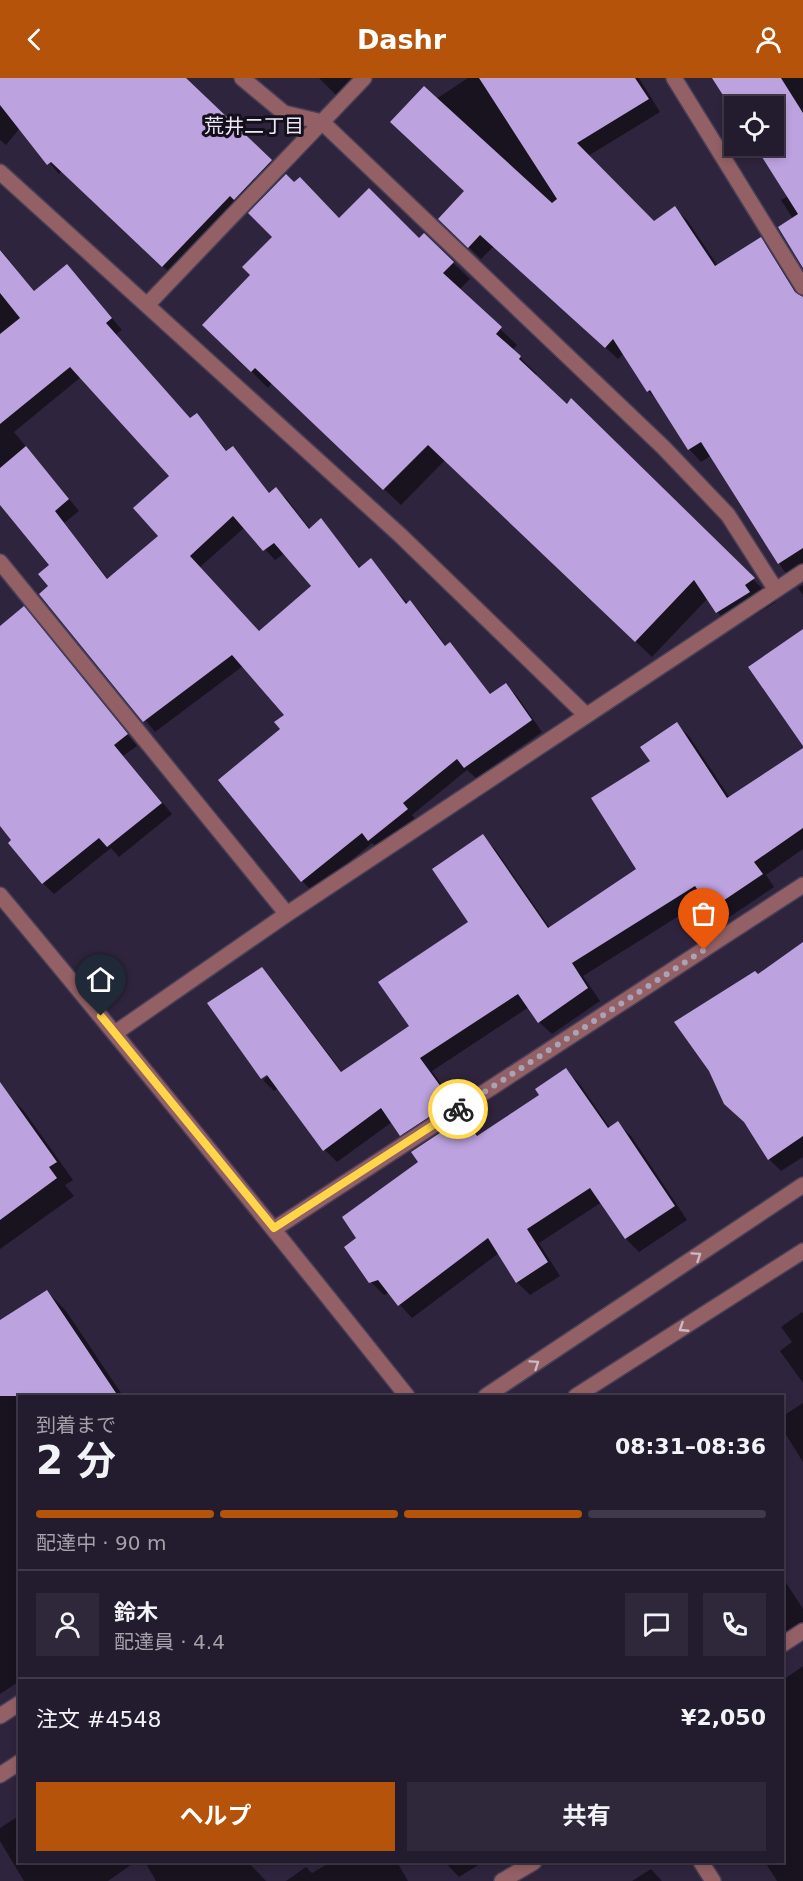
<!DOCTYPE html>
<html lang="ja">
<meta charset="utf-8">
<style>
:root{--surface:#231b2e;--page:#2f283a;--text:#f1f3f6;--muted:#a3a1aa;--line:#40394a;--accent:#b45309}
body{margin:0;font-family:"DejaVu Sans","Noto Sans JP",sans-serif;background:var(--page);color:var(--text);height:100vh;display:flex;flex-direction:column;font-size:22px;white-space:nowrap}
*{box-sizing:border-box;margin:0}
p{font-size:20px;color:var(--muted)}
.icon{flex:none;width:33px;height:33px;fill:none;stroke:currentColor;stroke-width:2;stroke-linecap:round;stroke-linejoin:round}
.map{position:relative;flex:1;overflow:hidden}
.details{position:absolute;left:18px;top:1317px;width:766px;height:468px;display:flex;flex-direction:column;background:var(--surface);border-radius:0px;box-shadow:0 3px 9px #0003,0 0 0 2px var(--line)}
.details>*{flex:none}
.tools{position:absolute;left:724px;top:18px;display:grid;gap:12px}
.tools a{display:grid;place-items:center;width:60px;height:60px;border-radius:0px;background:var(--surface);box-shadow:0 3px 9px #0003,0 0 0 2px var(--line);font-size:30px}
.pin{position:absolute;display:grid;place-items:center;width:51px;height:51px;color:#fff;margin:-62px -26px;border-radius:50% 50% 50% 0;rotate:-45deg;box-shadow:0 0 6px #0007}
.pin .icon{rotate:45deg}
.courier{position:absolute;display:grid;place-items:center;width:60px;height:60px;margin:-30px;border:4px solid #ffd54a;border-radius:50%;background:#fff;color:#222;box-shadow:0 2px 8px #0007}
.overview em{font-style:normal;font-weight:700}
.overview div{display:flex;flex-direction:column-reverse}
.overview{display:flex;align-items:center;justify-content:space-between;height:102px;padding:0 18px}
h1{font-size:39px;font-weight:700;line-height:45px}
.bar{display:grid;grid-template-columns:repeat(4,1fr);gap:9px 6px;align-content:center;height:72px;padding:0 18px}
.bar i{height:8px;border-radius:4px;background:var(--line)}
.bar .on{background:var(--accent)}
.bar p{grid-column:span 4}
.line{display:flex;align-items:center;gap:15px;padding:0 18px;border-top:2px solid var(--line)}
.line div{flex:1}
.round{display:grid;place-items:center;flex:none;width:63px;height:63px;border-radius:0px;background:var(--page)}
.primary-button{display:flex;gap:12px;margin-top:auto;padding:12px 18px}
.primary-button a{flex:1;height:69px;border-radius:0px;background:var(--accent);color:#fff;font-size:24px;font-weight:700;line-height:69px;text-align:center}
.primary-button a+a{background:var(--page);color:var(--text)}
header{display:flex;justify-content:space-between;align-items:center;height:78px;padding:0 18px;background:var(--accent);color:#fff;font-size:27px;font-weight:700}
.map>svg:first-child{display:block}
.shadow{fill:#0007;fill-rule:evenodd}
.building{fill:#bca2df;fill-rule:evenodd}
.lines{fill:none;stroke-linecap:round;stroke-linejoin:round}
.minor-casing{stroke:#4a3f57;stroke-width:18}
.minor{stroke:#936065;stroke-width:15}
.oneway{stroke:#ceb8c5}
.done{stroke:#aaa3b7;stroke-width:6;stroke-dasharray:0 10.8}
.route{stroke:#ffd54a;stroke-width:8}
.labels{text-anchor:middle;stroke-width:6;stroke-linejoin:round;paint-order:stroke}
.neighbourhood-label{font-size:20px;fill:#ede7f8;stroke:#14101b}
</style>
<header><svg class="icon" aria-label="back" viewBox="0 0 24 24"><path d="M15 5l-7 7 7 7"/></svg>Dashr<svg class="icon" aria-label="person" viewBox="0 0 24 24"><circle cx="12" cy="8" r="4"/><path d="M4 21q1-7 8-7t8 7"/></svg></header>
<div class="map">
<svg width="803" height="1803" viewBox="0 0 803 1803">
<rect width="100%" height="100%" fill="#2f243d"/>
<path class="shadow" d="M0,0H184L281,94L173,198L62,93L59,96L20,50L6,67L0,62Z
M319,0H365L342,23Z
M468,0H639L660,34L588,78L654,144L674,130L687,142L718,188L761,161L773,174L803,222V502L797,505L784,493L712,377L701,384L689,371L660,325L648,313L624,275L618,281L494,168L481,181L440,141L465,113L436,21Z
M714,0H803V182L793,141L781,122L795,114L765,68H774V28H735V33Z
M339,142L419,162L424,157L470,201L459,212L517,267L512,272L537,296L535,298L567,328L572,323L776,524L734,550L717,534L708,520L652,579L445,382L401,427L272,305L268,310L205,247Z
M0,171L35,214L78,199L122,252L115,257L191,342L197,337L228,374L232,370L243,381L270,416L276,411L287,421L310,451L321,442L361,491L371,482L408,526L410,524L421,535L446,568L449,566L460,577L491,617L506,607L517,618L542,654L476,700L467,692L412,737L417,743L380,773L372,765L313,814L302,803L282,651L286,637L243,588L155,654L41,516L51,509V487L0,425ZM81,299L171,398L160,458L108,501L64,445L79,433L14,354ZM245,449L275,482L285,475L313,508L259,555L199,490Z
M803,507V517L798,510Z
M34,541L137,668L123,678L172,736L119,779L111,770L54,816L43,805L14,762L0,746V550Z
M676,646L689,658L730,720L803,672V771L766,797L774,809L725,842L706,821L583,898L600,923L552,956L539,944L529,929L432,993L463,1037L413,1069L392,1044L337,1084L325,1072L279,1010L274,1013L263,1002L274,994L261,891L274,904L342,994L411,948L470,844L482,758L495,771L550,850L639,792L652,684Z
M803,866V1079L781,1093L769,1081L758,897Z
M566,992L579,1005L610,1050L618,1045L631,1058L687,1142L639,1174L626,1161L602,1124L539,1165L560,1198L530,1217L517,1204L499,1175L412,1240L389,1215L384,1217L371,1204L358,1160L421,1085L463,1041L479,1058L541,1017Z
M7,1016L24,1033L73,1102L65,1107L74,1118L0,1171V1020Z
M47,1213L66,1233L123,1318H20V1603L0,1616V1244Z
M802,1234L803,1235V1305L780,1273L792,1264L781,1249Z
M803,1325V1384L783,1352V1338Z
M783,1500L803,1531V1559L783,1572Z
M803,1588V1803H777L765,1784H783V1602Z
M17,1739L20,1741V1784H135L108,1803H24L0,1763V1750Z
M145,1784H248L266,1803H156Z
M331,1784H397L408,1803H286L306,1789L312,1795Z
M445,1784H483L459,1799Z
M651,1791L662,1803H632Z"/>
<path class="building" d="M0,0H186L272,82L234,122L230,118L162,189L51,84L47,87L0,27Z
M479,0H635L649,21L577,65L654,143L675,128L715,188L761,159L795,214L803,219V470L778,486L701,364L688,372L650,312L647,314L613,261L605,270L480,157L468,170L438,141L464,113L390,44L424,8L552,125L557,121Z
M712,0H781L803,35V190L778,149L798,136L755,68H774V28H735V36Z
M286,96L294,104L300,99L339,140L369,110L419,160L424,155L454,184L443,195L502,249L496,256L521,278L519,281L567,326L571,320L755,500L745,507L750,514L716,535L694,502L635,564L428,367L383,412L255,290L251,294L202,247L250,197L242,189L272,159L248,135Z
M0,172L34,213L67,186L112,240L106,245L190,340L197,335L226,373L233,368L269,415L276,409L309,451L321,440L359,490L371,480L406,526L410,522L445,568L450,564L490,616L506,605L532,642L464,690L457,681L403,725L408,731L368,763L362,755L301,804L218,702L280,651L274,644L284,637L232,577L143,644L39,516L48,508L38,496L49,487L0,427V390L26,368L69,421L55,433L107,501L158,458L133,430L169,398L70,289L0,346V256L20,240L0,215ZM233,438L263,473L274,465L311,508L259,553L190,478Z
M24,528L128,656L114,667L162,725L107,769L99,760L42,806L8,765L11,762L0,748V548Z
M803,551V668L748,589Z
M677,644L727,720L803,670V750L754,784L763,796L711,831L695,808L572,885L588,910L538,945L518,916L420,980L452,1024L400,1058L381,1030L323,1073L267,997L261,1001L207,925L262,889L341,994L409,948L378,904L468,844L432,791L483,756L548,850L636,791L591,720L650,683L640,669Z
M803,864V1058L768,1082L744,1044L724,1026L709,993L674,944L755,893L758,896Z
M566,990L608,1050L618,1043L675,1128L625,1161L590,1110L527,1151L548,1184L516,1205L488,1160L398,1228L378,1202L369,1205L344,1169L356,1160L342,1139L418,1084L411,1074L464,1039L477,1058L539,1017L535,1011Z
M0,1004L57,1084L49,1089L57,1100L0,1142Z
M47,1212L118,1318H0V1242Z"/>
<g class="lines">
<defs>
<path id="minor" d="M242,0L284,35L322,44L663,369L728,437L776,512
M674,0L803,209
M0,94L400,457L586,637
M147,227L364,0
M0,484L287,836
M0,817C138,982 273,1150 407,1318
M115,955L287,836L803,494
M274,1151L803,807
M486,1318L803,1107
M576,1318L803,1173
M783,1566L803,1553
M0,1638L20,1625
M0,1697L20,1684
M701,1784L713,1803
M502,1803L534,1784"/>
</defs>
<use href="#minor" class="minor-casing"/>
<use href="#minor" class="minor"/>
</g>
<defs><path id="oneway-chevron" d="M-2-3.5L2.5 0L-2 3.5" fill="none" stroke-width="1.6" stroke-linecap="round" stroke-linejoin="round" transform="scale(1.5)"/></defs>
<g class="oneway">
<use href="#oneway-chevron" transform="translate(697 1178) rotate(-34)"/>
<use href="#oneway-chevron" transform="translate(683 1250) rotate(147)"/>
<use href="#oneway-chevron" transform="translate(535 1286) rotate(-34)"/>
</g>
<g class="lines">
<path class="done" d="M458,1031L704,872"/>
<path class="route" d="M101,938L274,1150L458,1031"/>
</g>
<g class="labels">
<g class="neighbourhood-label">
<text x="254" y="55">荒井二丁目</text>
</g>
</g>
</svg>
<div class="tools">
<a><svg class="icon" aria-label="locate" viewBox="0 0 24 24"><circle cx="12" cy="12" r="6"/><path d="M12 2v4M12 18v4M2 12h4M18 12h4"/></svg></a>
</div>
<div class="pin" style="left:704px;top:872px;background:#ea580c"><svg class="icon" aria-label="bag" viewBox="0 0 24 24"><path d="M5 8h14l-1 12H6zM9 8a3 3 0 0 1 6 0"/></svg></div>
<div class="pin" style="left:101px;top:938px;background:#1f2937"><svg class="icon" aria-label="home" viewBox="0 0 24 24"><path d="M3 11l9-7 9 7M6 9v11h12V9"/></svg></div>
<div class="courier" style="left:458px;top:1031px"><svg class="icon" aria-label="bike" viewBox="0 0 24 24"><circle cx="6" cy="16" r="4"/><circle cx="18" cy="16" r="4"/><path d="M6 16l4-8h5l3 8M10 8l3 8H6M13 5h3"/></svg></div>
<section class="details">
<div class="overview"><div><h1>2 分</h1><p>到着まで</p></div><em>08:31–08:36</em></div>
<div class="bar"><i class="on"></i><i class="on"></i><i class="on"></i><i></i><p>配達中 · 90 m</p></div>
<div class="line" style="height:108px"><a class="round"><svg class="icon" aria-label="person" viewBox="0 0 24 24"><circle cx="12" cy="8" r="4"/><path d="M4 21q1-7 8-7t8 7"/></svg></a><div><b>鈴木</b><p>配達員 · 4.4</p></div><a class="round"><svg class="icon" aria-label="chat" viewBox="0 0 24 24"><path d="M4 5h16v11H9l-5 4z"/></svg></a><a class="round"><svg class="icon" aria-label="phone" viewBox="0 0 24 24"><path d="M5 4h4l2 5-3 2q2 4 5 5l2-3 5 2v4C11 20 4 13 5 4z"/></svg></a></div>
<div class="line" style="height:78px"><div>注文 #4548</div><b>¥2,050</b></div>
<div class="primary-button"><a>ヘルプ</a><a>共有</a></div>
</section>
</div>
